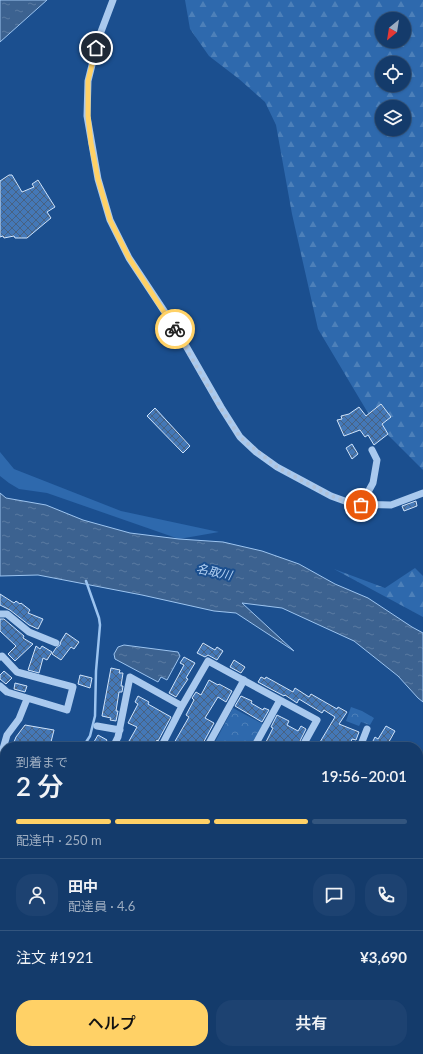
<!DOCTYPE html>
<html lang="ja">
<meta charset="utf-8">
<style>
:root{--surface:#143b6b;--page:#1d4271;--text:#f1f3f6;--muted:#9dadc1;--line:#33557e;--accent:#ffd166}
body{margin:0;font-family:Lato,"Noto Sans JP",sans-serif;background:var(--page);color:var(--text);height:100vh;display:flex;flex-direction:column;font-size:15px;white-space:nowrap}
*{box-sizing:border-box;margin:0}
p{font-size:13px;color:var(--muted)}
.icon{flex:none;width:22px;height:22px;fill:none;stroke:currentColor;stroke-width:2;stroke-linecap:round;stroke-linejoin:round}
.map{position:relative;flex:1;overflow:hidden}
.details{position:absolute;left:0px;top:742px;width:423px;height:312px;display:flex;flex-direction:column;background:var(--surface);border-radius:16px 16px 0 0;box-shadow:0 1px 3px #0004,0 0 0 1px var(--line)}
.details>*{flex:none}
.needle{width:26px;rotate:210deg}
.fabs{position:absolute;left:375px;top:12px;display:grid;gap:8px}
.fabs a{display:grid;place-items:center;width:36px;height:36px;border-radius:50%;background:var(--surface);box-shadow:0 1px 3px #0004,0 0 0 1px var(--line);font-size:20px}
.pin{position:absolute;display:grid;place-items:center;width:34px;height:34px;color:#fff;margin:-17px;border:2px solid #fff;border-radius:50%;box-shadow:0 1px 4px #0007}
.courier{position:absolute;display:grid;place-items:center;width:40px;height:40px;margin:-20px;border:3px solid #ffd166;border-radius:50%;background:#fff;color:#222;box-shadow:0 1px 5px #0007}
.headline em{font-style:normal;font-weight:600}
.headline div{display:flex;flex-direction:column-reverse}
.headline{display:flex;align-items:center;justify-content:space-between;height:68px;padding:0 16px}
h1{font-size:26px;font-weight:600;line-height:30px}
.bar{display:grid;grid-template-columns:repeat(4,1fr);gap:6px 4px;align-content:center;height:48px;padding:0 16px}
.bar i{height:5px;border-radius:3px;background:var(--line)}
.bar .active{background:var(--accent)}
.bar p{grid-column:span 4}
.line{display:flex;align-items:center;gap:10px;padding:0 16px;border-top:1px solid var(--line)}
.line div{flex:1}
.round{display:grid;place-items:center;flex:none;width:42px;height:42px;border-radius:16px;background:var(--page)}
.button{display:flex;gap:8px;margin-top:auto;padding:8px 16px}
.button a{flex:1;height:46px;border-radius:16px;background:var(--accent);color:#111;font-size:16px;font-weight:600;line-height:46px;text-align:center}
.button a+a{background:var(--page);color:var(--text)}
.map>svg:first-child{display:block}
.grass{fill:#2e69ad}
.forest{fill:url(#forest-firs);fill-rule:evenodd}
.park{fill:url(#park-crowns)}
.water{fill:url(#water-ripples);stroke:#9cc4f0}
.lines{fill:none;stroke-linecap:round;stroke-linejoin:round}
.stream{stroke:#9cc4f0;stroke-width:2.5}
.building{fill:url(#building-cross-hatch);stroke:#cfe3fa}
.minor{stroke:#a9c9ee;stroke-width:7}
.major{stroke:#f0f6ff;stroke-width:10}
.highway{stroke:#fff;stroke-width:12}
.done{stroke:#afc1d8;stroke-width:4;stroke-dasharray:0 7.2}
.route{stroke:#ffd166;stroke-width:5}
.labels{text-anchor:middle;stroke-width:4;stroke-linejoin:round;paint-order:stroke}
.water-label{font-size:12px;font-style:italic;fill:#b5d3f5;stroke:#1b4f8f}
</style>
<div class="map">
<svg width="423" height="1054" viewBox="0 0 423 1054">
<defs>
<pattern id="forest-firs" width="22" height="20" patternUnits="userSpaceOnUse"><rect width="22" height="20" fill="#2e69ad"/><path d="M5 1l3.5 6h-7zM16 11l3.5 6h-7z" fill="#4d80b9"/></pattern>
<pattern id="park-crowns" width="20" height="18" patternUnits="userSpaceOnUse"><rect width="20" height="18" fill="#2e69ad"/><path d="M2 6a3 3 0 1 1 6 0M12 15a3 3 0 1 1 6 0" fill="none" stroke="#4d80b9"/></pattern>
<pattern id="water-ripples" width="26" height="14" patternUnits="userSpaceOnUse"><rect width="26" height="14" fill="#3c6290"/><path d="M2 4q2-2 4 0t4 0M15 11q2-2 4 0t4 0" fill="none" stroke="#597aa1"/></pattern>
<pattern id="building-cross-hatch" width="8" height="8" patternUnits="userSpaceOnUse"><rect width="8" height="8" fill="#4478b7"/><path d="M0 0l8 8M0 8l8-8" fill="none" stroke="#486282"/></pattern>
</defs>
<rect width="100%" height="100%" fill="#1b4f8f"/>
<path class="grass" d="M0,452L14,469L121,511L219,532L179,539L47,493L19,489L9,483L0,476Z"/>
<path class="forest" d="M185,0H423V470L371,418L318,329L292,214L276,125L265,102L239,79L209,56L190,29ZM382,19H404V41H382ZM382,63H404V85H382ZM382,107H404V129H382Z
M415,568L423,576V617L334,569L385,588Z"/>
<path class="park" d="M351,707L362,711L374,718L370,725L361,722L359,726L346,721Z
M233,708L263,724L250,747H215L213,746Z"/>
<path class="water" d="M0,0H47L0,42Z
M0,493L6,498L46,505L83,520L130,533L179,539L223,542L262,551L299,564L335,584L368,598L412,627L423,633V702L418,698L398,676L354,641L282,608L242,603L294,651L236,613L214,611L142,595L38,575L0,576Z
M124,645L178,652L180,656L167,680L161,677L158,682L115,659L114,654L118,647Z"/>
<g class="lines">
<path class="stream" d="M83,747L90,736L95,716L96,671L100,625L99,618L86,581
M139,1054L142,1049"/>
</g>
<path class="building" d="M9,175H12L22,192L34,187L32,184L38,180L55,207L47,212L51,218L27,238H15L14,236L4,238L3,236L0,237V181Z
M381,404L391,417L382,424L388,434L374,445L368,435L365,437L360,430L344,436L337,420L342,419L341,416L349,414L359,407L366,416Z
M155,408L190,446L183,453L147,416Z
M352,444L358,454L352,459L346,448Z
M416,501L417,506L404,511L402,506Z
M0,594L14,603L16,601L20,604L21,603L30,610L28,613L43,619L38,629L29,625L10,610L0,605Z
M0,619H4L24,636L23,638L33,644L15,661L8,654L16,646L0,631Z
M66,633L79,642L74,649L71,647L61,660L52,654L56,648L60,645L61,641Z
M203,643L215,650L217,647L223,651L217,660L208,655L205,657L197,653Z
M36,646L40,649L42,646L52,652L47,660L43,658L39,673L28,670Z
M184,657L195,663L186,678L188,679L176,697L169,693L184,665L180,663Z
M234,660L245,667L241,673L230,667Z
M111,668L120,670L119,673H123L121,686H123L122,692H119L116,711H118L116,721L110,720L111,718L102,716Z
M4,671L12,678L6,684L0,679V675Z
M80,675L92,678L90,688L78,684Z
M261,677L265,679L266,677L293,692L295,688L309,697L311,694L337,709L338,707L347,712L339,724L359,732L356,740L352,739L349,747H329L320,742L335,717L324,710L322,713L299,699L297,703L285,695L284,696L267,687L258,682Z
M209,680L218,685L219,684L232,691L226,702L218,697L205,718L214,723L201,747H180L174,743L189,717L186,715L194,700L192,698L196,692L201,695Z
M15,683L27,686L25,692L14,689Z
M138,696L149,702L148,704L171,717L158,741L157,740L153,747H138L129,741L137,727L128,723L138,704L135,702Z
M241,696L252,701L251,703L263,710L264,708L269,710L262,722L235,706Z
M277,715L289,721L287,725L298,731L301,726L306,729L297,747H276L266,742L273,728L271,727Z
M25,725L54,730L51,742L63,747H12L16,737Z
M386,726L395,731L386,747H370L375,737L378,739Z
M98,735L107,740L103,747H91Z"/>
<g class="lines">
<path class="minor" d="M113,0L99,37L88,81L87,116L98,179L110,220L129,258L178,332L221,407L240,437L256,452L277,467L331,496L353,504L391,505L423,493
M370,505L368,492L373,483L377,460L372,450
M0,614H7L29,632L56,643
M0,657L2,656L17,672L73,687L67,710L7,692L0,686
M97,726L120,730
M113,747L118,737L130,677L182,706
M161,747L182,706L208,661L317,720L302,747
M207,747L244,680
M254,747L280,700
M360,747L367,729
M0,759L7,735L19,719L27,699
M0,794L5,797
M418,814L423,807
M418,912L423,915"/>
<path class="major" d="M418,1027L423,1030
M228,1054L230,1049"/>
<path class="highway" d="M0,1000L5,1002
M0,1013L5,1016
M68,1049L78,1054
M94,1049L104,1054"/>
</g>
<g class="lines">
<path class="done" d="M175,329L220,407L240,437L248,444L277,467L331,496L353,504L361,505"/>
<path class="route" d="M96,48L88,81V116L91,143L98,179L110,220L129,258L175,329"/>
</g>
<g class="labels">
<g class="water-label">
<text transform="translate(214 572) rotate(12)" y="4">名取川</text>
</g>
</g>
</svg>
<div class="fabs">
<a><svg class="needle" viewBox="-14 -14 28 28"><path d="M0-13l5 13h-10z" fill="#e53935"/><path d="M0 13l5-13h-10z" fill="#9dadc1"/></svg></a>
<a><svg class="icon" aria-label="locate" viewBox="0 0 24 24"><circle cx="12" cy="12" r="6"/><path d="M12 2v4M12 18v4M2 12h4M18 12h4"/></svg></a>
<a><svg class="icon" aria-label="layers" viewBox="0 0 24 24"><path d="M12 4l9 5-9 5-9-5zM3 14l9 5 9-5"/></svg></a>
</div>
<div class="pin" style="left:361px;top:505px;background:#ea580c"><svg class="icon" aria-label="bag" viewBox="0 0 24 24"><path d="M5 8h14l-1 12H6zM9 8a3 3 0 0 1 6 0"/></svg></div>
<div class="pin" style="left:96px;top:48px;background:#1f2937"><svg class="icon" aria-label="home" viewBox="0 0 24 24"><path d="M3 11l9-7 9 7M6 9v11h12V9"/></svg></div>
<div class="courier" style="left:175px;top:329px"><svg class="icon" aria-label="bike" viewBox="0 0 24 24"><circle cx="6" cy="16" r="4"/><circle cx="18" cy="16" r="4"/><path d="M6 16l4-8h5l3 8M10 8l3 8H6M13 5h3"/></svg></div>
<section class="details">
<div class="headline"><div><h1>2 分</h1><p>到着まで</p></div><em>19:56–20:01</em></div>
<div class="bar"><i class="active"></i><i class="active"></i><i class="active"></i><i></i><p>配達中 · 250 m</p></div>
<div class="line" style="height:72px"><a class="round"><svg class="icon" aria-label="person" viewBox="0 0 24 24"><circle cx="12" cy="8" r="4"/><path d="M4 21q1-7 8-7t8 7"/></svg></a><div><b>田中</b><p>配達員 · 4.6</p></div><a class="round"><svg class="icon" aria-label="chat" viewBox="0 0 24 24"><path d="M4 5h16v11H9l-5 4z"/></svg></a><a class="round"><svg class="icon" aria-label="phone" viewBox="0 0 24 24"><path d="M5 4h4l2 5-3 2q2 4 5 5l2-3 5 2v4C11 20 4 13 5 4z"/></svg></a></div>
<div class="line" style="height:52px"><div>注文 #1921</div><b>¥3,690</b></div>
<div class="button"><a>ヘルプ</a><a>共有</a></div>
</section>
</div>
